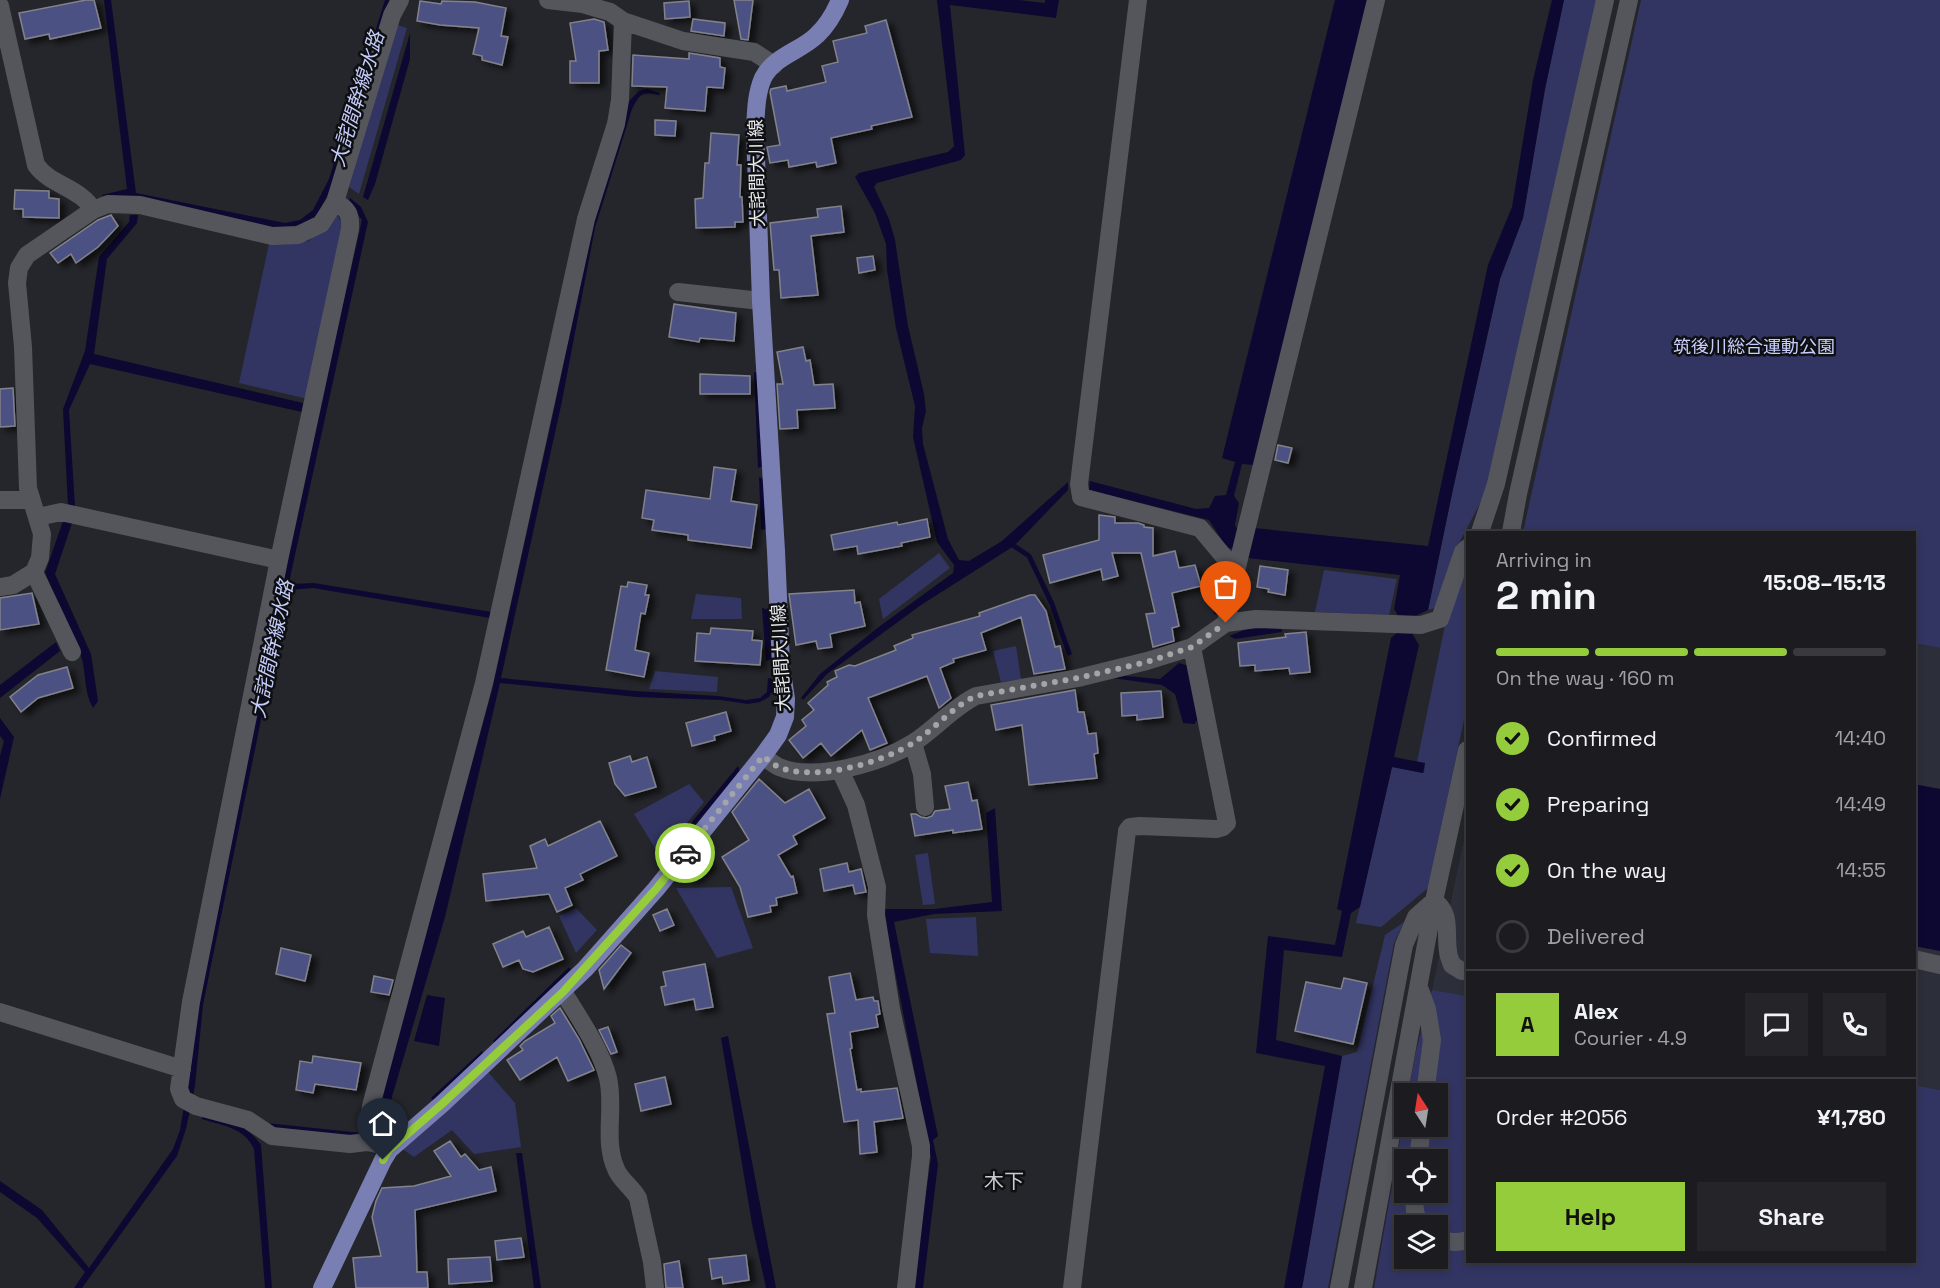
<!DOCTYPE html>
<meta charset="utf-8">
<style>
:root{--surface:#1c1c20;--page:#252529;--text:#f1f3f6;--muted:#a0a1a5;--line:#3a3a3e;--accent:#94cc3c}
body{margin:0;font-family:"Space Grotesk","Noto Sans JP",sans-serif;background:var(--page);color:var(--text);height:100vh;display:flex;flex-direction:column;font-size:22px;white-space:nowrap}
*{box-sizing:border-box;margin:0}
p{font-size:20px;color:var(--muted)}
.icon{flex:none;width:33px;height:33px;fill:none;stroke:currentColor;stroke-width:2;stroke-linecap:round;stroke-linejoin:round}
.map{position:relative;flex:1;overflow:hidden}
.sheet{position:absolute;left:1466px;top:531px;width:450px;height:732px;display:flex;flex-direction:column;background:var(--surface);border-radius:0px;box-shadow:0 3px 9px #0003,0 0 0 2px var(--line)}
.sheet>*{flex:none}
.needle{width:39px;rotate:348deg}
.fabs{position:absolute;left:1394px;top:1083px;display:grid;gap:12px}
.fabs a{display:grid;place-items:center;width:54px;height:54px;border-radius:0px;background:var(--surface);box-shadow:0 3px 9px #0003,0 0 0 2px var(--line);font-size:30px}
.pin{position:absolute;display:grid;place-items:center;width:51px;height:51px;color:#fff;margin:-62px -26px;border-radius:50% 50% 50% 0;rotate:-45deg;box-shadow:0 0 6px #0007}
.pin .icon{rotate:45deg}
.courier{position:absolute;display:grid;place-items:center;width:60px;height:60px;margin:-30px;border:4px solid #94cc3c;border-radius:50%;background:#fff;color:#222;box-shadow:0 2px 8px #0007}
.headline em{font-style:normal;font-weight:700}
.headline div{display:flex;flex-direction:column-reverse}
.headline{display:flex;align-items:center;justify-content:space-between;height:102px;padding:0 30px}
h1{font-size:39px;font-weight:700;line-height:45px}
.bar{display:grid;grid-template-columns:repeat(4,1fr);gap:9px 6px;align-content:center;height:72px;padding:0 30px}
.bar i{height:8px;border-radius:4px;background:var(--line)}
.bar .current{background:var(--accent)}
.bar p{grid-column:span 4}
.line{display:flex;align-items:center;gap:15px;padding:0 30px;border-top:2px solid var(--line)}
.line div{flex:1}
.round{display:grid;place-items:center;flex:none;width:63px;height:63px;border-radius:0px;background:var(--page)}
ol{padding:0 30px;list-style:none}
li{display:flex;align-items:center;gap:18px;height:66px}
li p{margin-inline-start:auto}
li .icon{padding:6px;border-radius:50%;background:var(--accent);color:#111;stroke-width:4}
li:last-child{color:var(--muted)}
li i{width:33px;height:33px;border:3px solid var(--line);border-radius:50%}
.button{display:flex;gap:12px;margin-top:auto;padding:12px 30px}
.button a{flex:1;height:69px;border-radius:0px;background:var(--accent);color:#111;font-size:24px;font-weight:700;line-height:69px;text-align:center}
.button a+a{background:var(--page);color:var(--text)}
.map>svg:first-child{display:block}
.built{fill:#2c2e39}
.green{fill:#323562;fill-rule:evenodd}
.water{fill:#0c0832}
.lines{fill:none;stroke-linecap:round;stroke-linejoin:round}
.stream{stroke:#0c0832;stroke-width:5}
.building{fill:#4c5182;stroke:#82838a;stroke-width:1.5;filter:url(#shadow)}
.minor{stroke:#55565c;stroke-width:18}
.major{stroke:#7a7fb3;stroke-width:18}
.done{stroke:#a4a5a9;stroke-width:6;stroke-dasharray:0 10.8}
.route{stroke:#94cc3c;stroke-width:8}
.labels{text-anchor:middle;stroke-width:5;stroke-linejoin:round;paint-order:stroke}
.street-label{font-size:18px;fill:#e9e9ed;stroke:#0e0f11}
.park-label{font-size:18px;fill:#c8cefe;stroke:#0e0f11}
.water-label{font-size:20px;font-style:italic;fill:#c5ccfb;stroke:#0e0f11}
.neighbourhood-label{font-size:20px;fill:#cacbd2;stroke:#0e0f11}
</style>
<div class="map">
<svg width="1940" height="1288" viewBox="0 0 1940 1288">
<defs>
<filter id="shadow"><feDropShadow dx="6" dy="4" stdDeviation="3" flood-color="#0009"/></filter>
</defs>
<rect width="100%" height="100%" fill="#25262b"/>
<path class="built" d="M1914,643L1940,648V1090L1914,1085Z
M1467,826V996L1432,990Z"/>
<path class="green" d="M1564,0H1597L1489,486L1455,551L1438,607L1428,610L1453,489L1500,279L1523,218L1545,89Z
M1641,0H1940V648L1914,643V532H1523Z
M394,24L407,28L359,194L349,187Z
M336,213L343,225L308,399L239,383L269,244L309,241Z
M939,553L950,568L883,619L879,599Z
M1467,567V706L1428,888L1381,927L1356,923L1392,767L1424,773L1425,763L1417,762L1445,625Z
M1324,570L1397,579L1389,615L1315,612Z
M696,594L741,598L742,619H691Z
M1016,646L1021,679L1001,682L993,651Z
M655,671L718,677L717,692L649,689Z
M689,784L704,802L660,856L634,814Z
M928,853L935,904L923,905L915,855Z
M731,887L753,948L717,958L676,888Z
M576,908L597,930L576,953L559,916Z
M976,917L978,956L930,953L926,919Z
M1404,922L1394,943L1328,1288H1302L1342,1056L1357,1052L1385,935Z
M1432,990L1467,996V1262H1914V1085L1940,1090V1288H1374L1404,1118V1126H1437V1094L1408,1093L1416,1051ZM1404,1160H1437V1192H1404ZM1404,1226H1437V1258H1404Z
M488,1072L515,1103L521,1147L474,1154L452,1130L414,1157L401,1148Z"/>
<path class="water" d="M104,0H111L136,193L285,223L300,220L313,210L329,179L385,0H391L333,184L318,214L304,224L281,229L103,198L102,195L127,189Z
M937,0H1019L1045,3V0H1059L1056,18L950,5L965,155L961,160L877,183L874,187L889,219L895,240L908,326L924,394L926,411L922,428L923,444L948,539L959,560L969,561L1002,541L1068,482V490L1014,546L921,605L827,674L803,700L801,698L820,674L880,626L953,573L954,565L937,542L913,437L915,406L896,328L887,270L886,244L875,213L855,177L859,173L948,152L954,146Z
M1335,0H1369L1254,465L1242,464L1234,496L1239,503L1235,525L1238,531L1254,528L1428,546L1488,265L1512,207L1533,80L1552,0H1564L1545,89L1523,218L1500,279L1453,489L1428,610L1417,615L1413,635L1419,645L1394,757L1425,763L1423,773L1392,767L1360,907L1351,913L1342,957L1284,950L1276,1040L1342,1056L1303,1283L1302,1288H1284L1325,1066L1256,1053L1268,936L1335,945L1342,911L1337,909L1391,638L1397,633L1399,617L1394,609L1400,575L1247,558L1248,551L1227,548L1209,520L1089,490L1090,481L1196,509L1209,508L1215,496L1226,495L1235,462L1222,458Z
M410,33V59L375,184L368,200L363,197Z
M647,89L660,93L659,95C641,91 640,94 632,109L595,228L562,401L501,678L635,691L718,696L746,700L760,698L767,692L768,678L772,679L773,690L769,697L760,702L748,704L721,700L637,697L500,683L445,917L389,1107L399,1126L389,1134L383,1131L378,1110L492,690L556,400L592,223L629,101L639,91Z
M350,198L361,207L368,222L288,587L203,1005L195,1086L186,1129L177,1156L82,1288H74L85,1272L37,1218L0,1192V1181L42,1210L89,1268L173,1149L180,1130L188,1083L196,1004L281,580L362,220L348,202Z
M130,215H138L137,223L107,259L94,354L303,403L302,412L90,364L69,410L75,507L68,506L63,409L85,351L99,257L129,222Z
M754,372L758,373L763,466L758,468Z
M759,477L764,479L766,529L761,530Z
M63,521L72,523L55,574L91,654L98,701L93,708C84,693 86,675 82,659C73,629 57,601 45,573Z
M314,583L492,612L490,618L313,588L289,590L291,584Z
M762,608L769,610L772,659L766,661Z
M1252,627H1281L1282,632L1235,639L1229,636Z
M56,642L60,651L0,698V685Z
M1179,663L1189,666L1200,717L1194,724L1183,723L1175,694L1162,685L1113,678L1125,676L1160,679Z
M0,718L14,737L0,799V756L4,741L0,736Z
M738,766L740,771L667,859L664,856Z
M1914,784L1940,789V951L1914,946Z
M995,808L1002,911L934,914L894,922L938,1136L933,1140L938,1164L923,1288H913L931,1157L883,909H934L992,902L986,813Z
M569,967L571,970L497,1044L493,1041Z
M427,995L445,998L439,1046L414,1041Z
M728,1036L776,1288H766L752,1224L721,1038Z
M482,1051L484,1055L433,1101L431,1098Z
M203,1114C226,1121 247,1124 261,1145L272,1288H265L254,1149C244,1127 223,1126 202,1119Z
M516,1153H522L541,1288H534Z"/>
<g class="lines">
<path class="stream" d="M1014,546L1029,556L1052,604L1069,653
M1216,612L1225,576
M271,1126L357,1135"/>
</g>
<path class="building" d="M86,0H94L101,28L50,39L49,34L25,39L19,13Z
M734,0H753L748,40L741,39Z
M420,1L441,4L442,1L475,2L506,8L501,36L508,37L502,65L482,60V56L473,54L479,28L440,25L417,21Z
M689,1L690,17L665,19L664,3Z
M594,19L604,22L608,50L599,51V83H570V61H576L570,23Z
M693,19L725,23L724,36L691,31Z
M886,20L912,117L871,126L872,129L831,138L836,163L817,167L816,162L789,167L788,160L770,163L767,147L780,145L770,92L771,89L786,86L787,91L826,82L822,66L838,62L833,41L867,33L865,26Z
M689,53L720,58V67L725,68L723,88L707,87L705,111L665,108L667,87L632,86L633,55L689,59Z
M655,120L676,121L675,136L655,135Z
M711,133L739,135L737,165H741L740,197H742L743,222H735V227L696,228L695,199L703,198L705,163H709Z
M15,190L49,191V198L59,199V218L23,217V209H14Z
M841,206L844,232L811,236L818,295L781,298L779,270H774L770,223L818,217L817,209Z
M111,215L118,226L98,247L76,263L71,254L58,263L50,253L98,220Z
M873,256L875,270L859,273L857,258Z
M674,304L736,313L734,341L700,338L699,342L669,337Z
M803,347L806,361L810,360L814,385L833,384L835,408L797,410L798,428L780,429L777,384H783L777,352Z
M700,374L750,376V394H700Z
M13,388L15,426L0,427V389Z
M1278,445L1292,448L1288,463L1275,460Z
M714,467L736,470L731,501L757,505L751,548L688,540V535L652,530L654,520L642,518L646,490L710,499Z
M1099,515L1115,517V523H1138L1144,525V527L1153,528V556L1175,551L1179,568L1195,565L1201,586L1172,593L1179,626L1172,628L1174,641L1153,647L1146,614L1155,613L1141,553H1112L1118,576L1103,580L1101,569L1050,583L1043,555L1099,540Z
M927,519L930,537L901,543L902,546L858,554L857,546L834,550L831,535L897,522L898,525Z
M1260,566L1288,570L1285,595L1268,592L1269,589L1257,587Z
M628,582L647,585L645,595H649L645,614L641,613L635,650L649,653L644,677L606,670L621,586L627,587Z
M854,590L855,603L860,602L865,626L830,634L832,647L818,649L816,641L796,645L789,594Z
M32,593L39,624L0,630V598Z
M1030,595H1035L1046,611L1055,647L1060,646L1065,669L1034,674L1021,617L981,633L986,650L953,659L954,662L940,668L951,698L939,708L927,676L868,698L887,743L870,750L862,730L831,756L821,743L803,758L789,740L806,726L802,720L814,710L808,703L828,685L827,682L837,677L835,671L849,665L855,666L896,650L894,646L913,638L912,635L980,616L979,613Z
M711,628L753,631L752,640L762,641L760,665L695,661L697,633L710,634Z
M1306,632L1310,672L1290,674L1289,668L1255,671V665L1240,666L1238,643L1286,637L1285,634Z
M67,667L73,688L38,698L21,712L10,697L38,675Z
M1075,690L1078,712H1084L1088,734L1096,733L1098,753L1094,754L1097,778L1029,785L1022,725L996,730L991,705Z
M1161,691L1163,717L1137,720V715L1122,716L1121,693Z
M726,712L731,731L714,736L715,740L692,746L686,723Z
M630,756L632,762L647,757L656,787L625,796L615,784L609,763Z
M759,779L785,803L809,789L825,818L793,836L797,844L778,855L791,877L793,876L797,893L776,898L777,905L770,906L771,912L748,917L740,887L722,857L749,840L732,812Z
M968,782L972,801L977,800L982,829L953,833V830L915,836L911,814H916L921,817L927,818L932,816L935,811L950,809L945,786Z
M600,821L617,856L580,874L583,880L565,888L572,905L557,912L549,894L486,901L483,874L537,868L530,846L545,839L548,846Z
M702,853L711,865L692,880L685,871Z
M847,863L849,872L861,869L866,892L855,894L853,885L824,891L820,869Z
M667,909L674,925L660,931L653,915Z
M549,927L563,959L533,972L523,969L519,960L503,967L493,944L523,931L526,937Z
M621,945L631,953L604,989L599,970Z
M281,948L311,955L305,981L276,974Z
M705,964L713,1007L696,1010L694,999L665,1005L661,987L666,986L663,972Z
M850,973L856,1000L873,997L874,1001H878L880,1014L876,1015L878,1027L850,1032L852,1048L850,1049L857,1090L861,1089V1092L897,1088L903,1118L874,1122L877,1152L860,1154L858,1120L844,1122L827,1014L835,1013L829,977Z
M374,976L393,980L389,995L371,992Z
M1344,978L1367,983L1353,1044L1295,1031L1306,982L1341,989Z
M560,1008L579,1039L594,1070L568,1081L557,1057L520,1080L507,1060L523,1050L520,1046L525,1041L555,1023L551,1016Z
M608,1027L617,1052L611,1054L599,1030Z
M313,1056L361,1063L356,1090L315,1084L313,1093L296,1090L300,1061L312,1063Z
M665,1077L671,1104L641,1111L635,1084Z
M450,1141L461,1157L465,1154L479,1170L491,1167L496,1191L415,1210L417,1272H427L428,1288H356L353,1258L381,1256L372,1217L376,1201L382,1188L414,1186L451,1176L434,1151Z
M521,1238L524,1257L497,1260L495,1241Z
M746,1255L749,1280L723,1284L722,1277L712,1279L709,1259Z
M490,1257L492,1281L449,1284L448,1259Z
M679,1261L683,1288H666L664,1264Z"/>
<g class="lines">
<path class="minor" d="M548,0L583,4L610,12L623,21L683,41L754,52L774,65
M1138,0L1079,484L1081,497L1200,528L1236,571
M0,6L36,165C50,185 81,188 93,210
M335,202C348,209 351,214 350,229L279,560L191,1002L179,1089L183,1099L196,1106L248,1120L272,1136L350,1144L367,1142L377,1144
M678,292L761,301
M0,500H30
M38,517L61,512L279,560
M1480,532L1496,484L1605,0
M1511,532L1518,494L1629,0
M34,572L72,652
M0,587L13,585L34,572L40,558L42,534L28,488L23,347L17,283L19,268L27,255L93,210L108,204L140,205L272,236L298,235L321,224L335,202L392,15L400,0
M1226,623L1236,571L1376,0
M913,743L922,774L925,807
M763,756C768,760 773,764 779,767C815,782 881,763 913,743C935,729 952,708 976,696L1078,678L1147,661L1192,647L1226,623L1256,619L1421,625L1440,619L1463,552L1467,548
M840,770L856,805L877,887L876,915L891,1009L921,1146V1156L906,1288
M1914,959L1940,965
M1420,990L1427,1009L1432,1040L1425,1094
M563,992C578,1016 601,1050 608,1078C615,1107 603,1141 616,1169C620,1180 632,1187 638,1198L652,1262L655,1288
M0,1012L182,1069
M367,1142L371,1106L484,683L586,219L616,124L620,100L623,21
M1418,1160L1422,1126
M1414,1192L1415,1212L1421,1226
M1437,1238C1447,1242 1457,1244 1467,1240
M1072,1288L1127,831L1130,827L1140,826L1216,829L1223,827L1227,823L1192,647
M1339,1288L1404,945L1416,917L1434,901C1452,913 1445,933 1448,951C1448,956 1451,961 1452,965L1462,971H1467
M1363,1288L1434,901L1467,750"/>
<path class="major" d="M322,1288L383,1160L389,1150L442,1104L585,969L656,889L763,756L778,735L785,717L786,699L781,666L776,551L761,301L755,129C756,112 756,94 763,78C774,56 801,51 817,35C828,25 834,14 840,0"/>
</g>
<g class="lines">
<path class="done" d="M685,853L763,756C768,760 773,764 778,767C815,782 881,763 913,743C935,729 952,707 976,696L1078,678L1147,662L1192,647L1226,623"/>
<path class="route" d="M383,1160L389,1150L442,1104L563,992L656,889L685,853"/>
</g>
<g class="labels">
<g class="street-label">
<text transform="translate(757 173) rotate(-91)" y="6">大詫間大川線</text>
<text transform="translate(781 658) rotate(-93)" y="6">大詫間大川線</text>
</g>
<g class="park-label">
<text x="1754" y="353">筑後川総合運動公園</text>
</g>
<g class="water-label">
<text transform="translate(357 99) rotate(-73)" y="7">大詫間幹線水路</text>
<text transform="translate(272 649) rotate(-78)" y="7">大詫間幹線水路</text>
</g>
<g class="neighbourhood-label">
<text x="1004" y="1188">木下</text>
</g>
</g>
</svg>
<div class="fabs">
<a><svg class="needle" viewBox="-14 -14 28 28"><path d="M0-13l5 13h-10z" fill="#e53935"/><path d="M0 13l5-13h-10z" fill="#a0a1a5"/></svg></a>
<a><svg class="icon" aria-label="locate" viewBox="0 0 24 24"><circle cx="12" cy="12" r="6"/><path d="M12 2v4M12 18v4M2 12h4M18 12h4"/></svg></a>
<a><svg class="icon" aria-label="layers" viewBox="0 0 24 24"><path d="M12 4l9 5-9 5-9-5zM3 14l9 5 9-5"/></svg></a>
</div>
<div class="pin" style="left:1226px;top:623px;background:#ea580c"><svg class="icon" aria-label="bag" viewBox="0 0 24 24"><path d="M5 8h14l-1 12H6zM9 8a3 3 0 0 1 6 0"/></svg></div>
<div class="pin" style="left:383px;top:1160px;background:#1f2937"><svg class="icon" aria-label="home" viewBox="0 0 24 24"><path d="M3 11l9-7 9 7M6 9v11h12V9"/></svg></div>
<div class="courier" style="left:685px;top:853px"><svg class="icon" aria-label="car" viewBox="0 0 24 24"><path d="M5 17H2v-5l4-1 3-4h7l3 4 3 1v5h-3M9 17h6M6 11h13"/><circle cx="7" cy="17" r="2"/><circle cx="17" cy="17" r="2"/></svg></div>
<section class="sheet">
<div class="headline"><div><h1>2 min</h1><p>Arriving in</p></div><em>15:08–15:13</em></div>
<div class="bar"><i class="current"></i><i class="current"></i><i class="current"></i><i></i><p>On the way · 160 m</p></div>
<ol>
<li><svg class="icon" aria-label="check" viewBox="0 0 24 24"><path d="M5 12l5 5 9-10"/></svg>Confirmed<p>14:40</p></li>
<li><svg class="icon" aria-label="check" viewBox="0 0 24 24"><path d="M5 12l5 5 9-10"/></svg>Preparing<p>14:49</p></li>
<li><svg class="icon" aria-label="check" viewBox="0 0 24 24"><path d="M5 12l5 5 9-10"/></svg>On the way<p>14:55</p></li>
<li><i></i>Delivered</li>
</ol>
<div class="line" style="height:108px"><b class="round" style="background:var(--accent);color:#111">A</b><div><b>Alex</b><p>Courier · 4.9</p></div><a class="round"><svg class="icon" aria-label="chat" viewBox="0 0 24 24"><path d="M4 5h16v11H9l-5 4z"/></svg></a><a class="round"><svg class="icon" aria-label="phone" viewBox="0 0 24 24"><path d="M5 4h4l2 5-3 2q2 4 5 5l2-3 5 2v4C11 20 4 13 5 4z"/></svg></a></div>
<div class="line" style="height:78px"><div>Order #2056</div><b>¥1,780</b></div>
<div class="button"><a>Help</a><a>Share</a></div>
</section>
</div>
